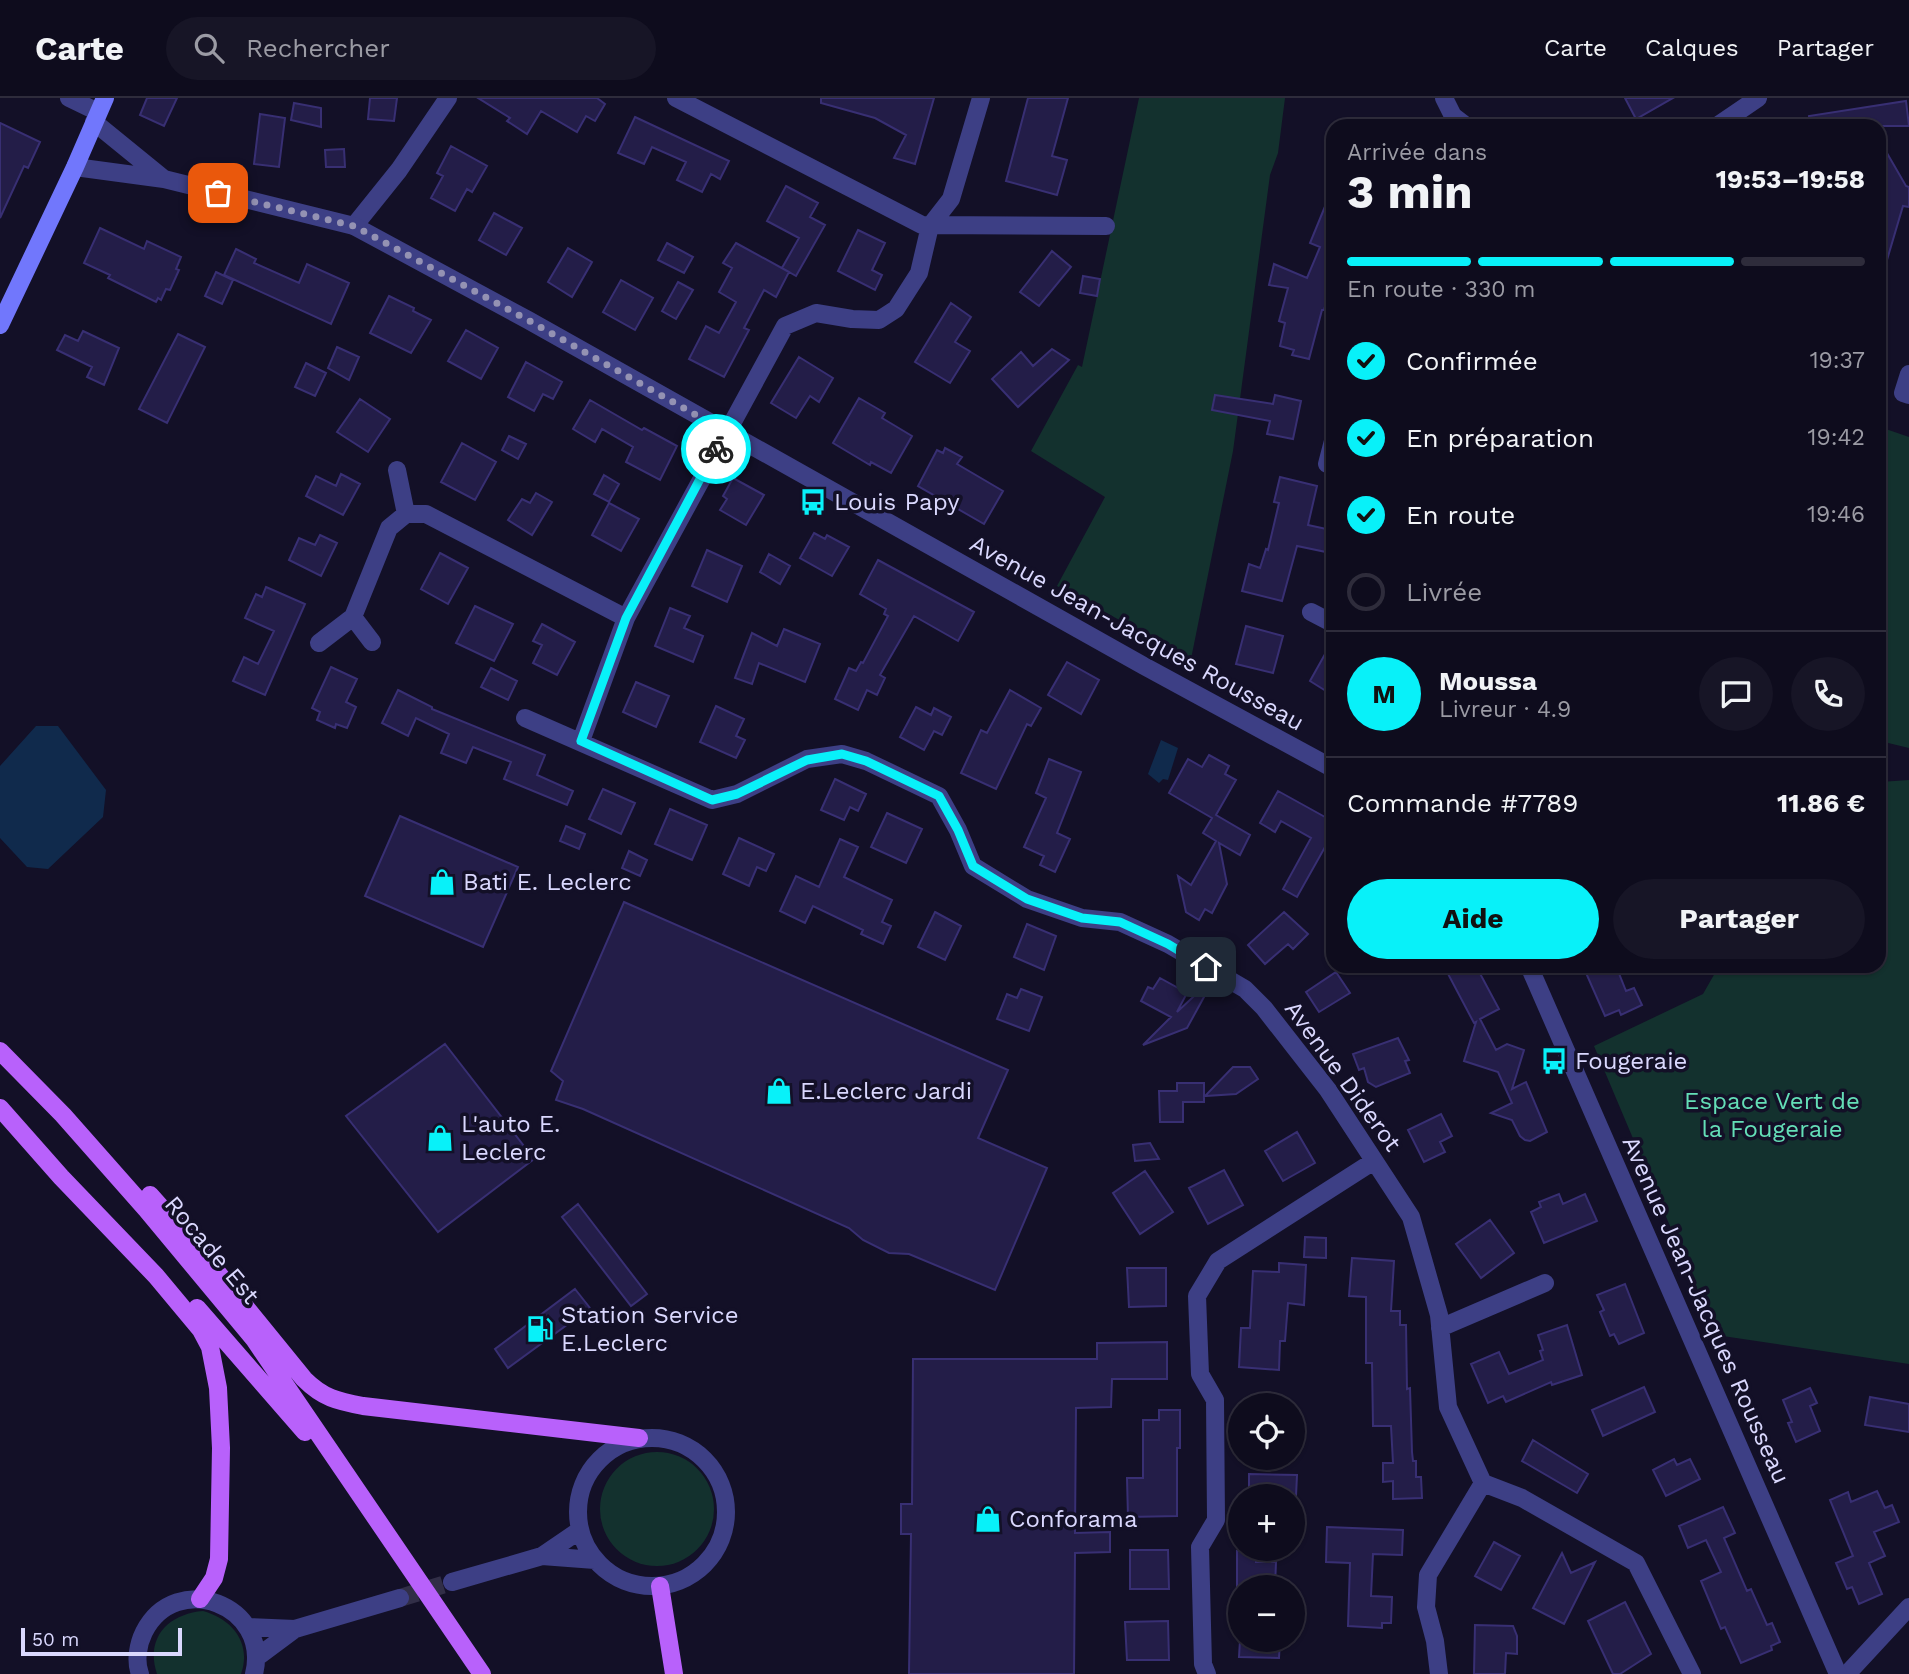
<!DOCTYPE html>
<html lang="fr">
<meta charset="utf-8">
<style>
:root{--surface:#0e0c1d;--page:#171526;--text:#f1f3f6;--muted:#9b9ba4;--line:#2e2c3b;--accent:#08f1f9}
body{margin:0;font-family:"Work Sans",sans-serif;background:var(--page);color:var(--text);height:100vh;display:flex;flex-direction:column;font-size:26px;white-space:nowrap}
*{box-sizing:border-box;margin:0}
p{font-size:23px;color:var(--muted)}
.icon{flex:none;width:38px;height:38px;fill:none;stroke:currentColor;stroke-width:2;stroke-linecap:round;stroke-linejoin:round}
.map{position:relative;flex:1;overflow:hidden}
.panel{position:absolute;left:1326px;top:21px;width:560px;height:854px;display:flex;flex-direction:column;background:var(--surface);border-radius:21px;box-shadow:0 2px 5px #0004,0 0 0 2px var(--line)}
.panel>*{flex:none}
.tools{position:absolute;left:1228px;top:1295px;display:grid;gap:14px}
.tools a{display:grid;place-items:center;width:77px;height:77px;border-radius:50%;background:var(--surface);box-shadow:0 2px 5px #0004,0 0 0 2px var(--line);font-size:35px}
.scale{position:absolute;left:21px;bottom:18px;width:161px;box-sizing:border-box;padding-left:7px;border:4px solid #dad8fe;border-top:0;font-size:19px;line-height:24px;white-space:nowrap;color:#dad8fe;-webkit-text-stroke:5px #131027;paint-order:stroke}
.pin{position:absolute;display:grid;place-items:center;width:60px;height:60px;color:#fff;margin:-30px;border-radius:14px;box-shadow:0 4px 10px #0006}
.courier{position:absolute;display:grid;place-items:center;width:70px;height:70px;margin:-35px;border:5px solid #08f1f9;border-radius:50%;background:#fff;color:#222;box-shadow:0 2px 9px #0007}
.summary em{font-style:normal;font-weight:700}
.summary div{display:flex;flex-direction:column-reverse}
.summary{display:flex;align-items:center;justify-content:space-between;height:119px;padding:0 21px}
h1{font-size:46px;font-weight:700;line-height:52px}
.bar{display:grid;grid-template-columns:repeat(4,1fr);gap:10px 7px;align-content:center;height:84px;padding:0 21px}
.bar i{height:9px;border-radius:5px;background:var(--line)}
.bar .active{background:var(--accent)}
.bar p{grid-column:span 4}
.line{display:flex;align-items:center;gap:18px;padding:0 21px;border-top:2px solid var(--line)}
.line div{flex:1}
.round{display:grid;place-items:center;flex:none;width:74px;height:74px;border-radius:37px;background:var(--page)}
ol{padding:0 21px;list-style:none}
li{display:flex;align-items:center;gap:21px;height:77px}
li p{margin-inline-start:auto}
li .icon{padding:7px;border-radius:50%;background:var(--accent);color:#111;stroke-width:4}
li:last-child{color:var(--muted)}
li i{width:38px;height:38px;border:4px solid var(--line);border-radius:50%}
.cta{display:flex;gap:14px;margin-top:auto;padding:14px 21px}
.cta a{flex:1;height:80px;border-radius:42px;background:var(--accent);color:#111;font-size:28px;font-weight:700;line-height:80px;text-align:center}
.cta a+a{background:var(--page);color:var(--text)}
header{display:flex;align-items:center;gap:42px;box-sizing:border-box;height:98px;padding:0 35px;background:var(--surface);border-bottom:2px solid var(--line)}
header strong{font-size:33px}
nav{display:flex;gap:38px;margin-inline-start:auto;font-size:24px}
.search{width:490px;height:63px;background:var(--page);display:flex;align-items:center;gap:18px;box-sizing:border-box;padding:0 24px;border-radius:38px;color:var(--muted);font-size:26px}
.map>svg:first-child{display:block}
.green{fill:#13312e}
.water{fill:#102a4c}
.building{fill:#231d48;stroke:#382f73;stroke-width:2}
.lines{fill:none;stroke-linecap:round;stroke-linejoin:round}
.minor-tunnel{stroke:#312e47;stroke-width:18;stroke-dasharray:18 9;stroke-linecap:butt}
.minor{stroke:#3d3f85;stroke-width:18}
.tertiary{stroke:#3d3f85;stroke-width:18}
.secondary{stroke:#7177fc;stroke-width:18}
.primary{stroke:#b861fb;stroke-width:18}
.done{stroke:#9492b3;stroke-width:7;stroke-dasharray:0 12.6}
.route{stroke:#08f1f9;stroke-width:9}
.labels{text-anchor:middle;stroke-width:7;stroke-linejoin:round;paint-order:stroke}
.poi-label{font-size:24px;fill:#dad8fe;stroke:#131027;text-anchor:start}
.street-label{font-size:24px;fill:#dad8fe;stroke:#131027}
.park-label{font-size:24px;fill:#64deb7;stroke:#131027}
</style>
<header>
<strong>Carte</strong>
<div class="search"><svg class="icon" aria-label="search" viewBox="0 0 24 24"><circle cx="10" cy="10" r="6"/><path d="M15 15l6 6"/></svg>Rechercher</div>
<nav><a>Carte</a><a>Calques</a><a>Partager</a></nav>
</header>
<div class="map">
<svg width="1909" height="1576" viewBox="0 0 1909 1576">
<rect width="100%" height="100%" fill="#131027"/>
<path class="green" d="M1139,0H1285L1278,55L1270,77L1233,353L1191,561L1057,488L1105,399L1031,353L1078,267L1082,269Z
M1880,329L1909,339V650L1880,643Z
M1909,682V1266L1716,1237L1594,948L1703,896L1719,868H1880V684Z
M600 1411a57 57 0 1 1 114 0a57 57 0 1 1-114 0Z
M203,1513C232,1521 252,1545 241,1576H157C145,1540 168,1516 203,1513Z"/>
<path class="water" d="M36,628H58L106,692L103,719L48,771L27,769L0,740V668Z
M1161,642L1178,650L1168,682L1163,681L1159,685L1148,676Z"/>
<path class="building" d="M147,0H177L164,28L140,17Z
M370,0H397L394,23L368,21Z
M478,0H597L605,6L595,23L586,18L577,34L541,13L527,36L507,23L510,20Z
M821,0H934L915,66L894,60L906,37L875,20L821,5Z
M1028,0H1068L1052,58L1067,62L1057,97L1006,83Z
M1625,0H1673L1636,21Z
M1906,3L1909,28H1810L1809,18Z
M294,5L321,10V29L291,22Z
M260,16L285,20L279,69L254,66Z
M635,19L729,63L720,81L711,76L702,94L677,82L686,64L652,49L644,66L618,55Z
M0,25L40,44L28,70L24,68L0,120Z
M1880,43L1906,88L1909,89V109L1903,108L1884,172L1880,171Z
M451,48L487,68L472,94L467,91L455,113L431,100L443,78L437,75Z
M344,51L345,69H326L325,52Z
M786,88L818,105L810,119L825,127L796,178L782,170L799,140L767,123Z
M1333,89L1334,178L1330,190L1333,191L1331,199L1328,198L1324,212H1322L1309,261L1292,257L1294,252L1280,248L1285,225L1279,223L1288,190L1269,187L1274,166L1307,180L1320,149L1310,145Z
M494,115L522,130L506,157L479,142Z
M100,130L144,151L147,143L181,159L176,171L179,172L170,192L166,191L161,202L158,200L156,204L108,180L110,177L84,165Z
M858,132L885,145L872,172L882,177L875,192L838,173Z
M667,145L693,159L684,175L658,162Z
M736,145L789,174L776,199L764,192L744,230L749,232L724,279L689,261L706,228L719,235L736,204L719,194L732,170L723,165Z
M568,150L592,164L572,199L548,184Z
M236,151L256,161L254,165L299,185L307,166L349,185L331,226L224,177Z
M1052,153L1071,169L1039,208L1020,194Z
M216,174L233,182L222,206L205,198Z
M1083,178L1100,181L1097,198L1080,195Z
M621,182L653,200L635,232L603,214Z
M678,184L693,192L676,221L662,213Z
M389,198L414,210L413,213L431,222L411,255L370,235Z
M951,205L971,219L955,244L970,253L950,285L915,264Z
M466,232L498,250L481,281L448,263Z
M83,233L119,250L104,287L87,279L92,269L57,252L65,237L78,243Z
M178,236L205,249L167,325L139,311Z
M337,249L359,259L349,282L328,270Z
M1052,251L1069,262L1018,309L992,281L1021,254L1033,268Z
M799,259L833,280L819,304L810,298L796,320L771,305Z
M526,264L562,284L553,301L543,296L534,313L508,299Z
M306,265L326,275L315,298L295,289Z
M1215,297L1273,306L1275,297L1301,303L1293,341L1267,336L1270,323L1212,312Z
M859,300L885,315L882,320L912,338L891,375L871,364L870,367L833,345Z
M360,301L390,321L368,354L337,334Z
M590,302L642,332L644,330L677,348L660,382L626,364L633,349L602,331L595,344L573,331Z
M509,338L526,346L518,361L502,352Z
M462,345L496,364L475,402L441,384Z
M945,350L962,359L957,366L1003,393L984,426L918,388L937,352L943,355Z
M341,376L360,386L343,417L306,398L316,378L336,388Z
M604,377L619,386L609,404L594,396Z
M1280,379L1317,388L1308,427L1331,432L1326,454L1297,448L1282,503L1242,493L1249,466L1260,470L1266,451L1268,452L1279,405L1274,404Z
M733,380L764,397L746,427L720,412L727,401L723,398Z
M536,395L552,404L532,437L508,422L522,401L530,405Z
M609,405L639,421L621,453L592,437Z
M814,435L825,441L827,437L849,449L832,478L800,460Z
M320,437L337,445L321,478L289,462L299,440L315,447Z
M707,452L742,468L727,504L692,488Z
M440,455L468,470L448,506L421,491Z
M769,456L790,468L780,486L760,474Z
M878,462L974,514L958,543L914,518L880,577L885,580L877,597L867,592L858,612L835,601L849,570L856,573L861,564L863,565L888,518L884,516L886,511L860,496Z
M266,489L305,506L265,597L233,583L244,559L258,566L274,533L245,520L256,496L262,499Z
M475,508L513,526L494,563L456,545Z
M670,510L690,518L684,530L703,538L693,564L655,548Z
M542,526L575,544L557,577L533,565L542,547L533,543Z
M1246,528L1283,538L1273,575L1236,566Z
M784,531L820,546L805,584L759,565L752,586L735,580L752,535L777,548Z
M1334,540V598L1310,583Z
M1067,564L1099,582L1081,616L1048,597Z
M331,569L357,581L346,604L356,609L347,630L336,626L335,630L317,622L320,614L312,610Z
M491,570L517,583L508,602L481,589Z
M636,584L669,598L656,629L623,614Z
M398,592L432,609V611L545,657L537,677L573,693L567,707L504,681L511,664L473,649L466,665L441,655L449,636L416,620L408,638L382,625Z
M1010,592L1041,610L1031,628L1027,626L996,691L961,675L981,632L987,635Z
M716,608L744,621L736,638L745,642L736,660L700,644Z
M916,609L931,617L934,610L951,619L942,637L934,633L924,652L900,639Z
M1209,657L1229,668L1225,676L1236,682L1216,717L1250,737L1240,757L1219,745L1227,786L1212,815L1205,811L1199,822L1186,814L1178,778L1191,787L1216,743L1203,735L1212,720L1169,695L1188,661L1202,669Z
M1049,661L1081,674L1057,735L1070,741L1055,774L1040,767L1044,758L1024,749L1046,700L1036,695Z
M835,681L866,696L858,713L850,709L844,722L821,712Z
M603,691L635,705L621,736L589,721Z
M1278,693L1334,724V754L1325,749L1297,799L1283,791L1311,740L1281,723L1275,734L1260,725Z
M670,711L707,727L692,762L655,746Z
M887,715L922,731L906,765L871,749Z
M400,718L518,769L483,849L365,798Z
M566,728L585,736L579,751L560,743Z
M739,740L774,756L766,773L757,769L749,788L723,776Z
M840,741L858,749L844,779L892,802L882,824L891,828L883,846L861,836L863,832L813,808L805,825L780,813L796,778L819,789Z
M629,753L647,762L640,778L622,770Z
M624,804L1008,972L978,1040L1047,1070L995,1192L909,1156L889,1155L863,1142L849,1130L583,1011L556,1002L563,983L551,973Z
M935,814L961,828L945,862L918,849Z
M1284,814L1308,836L1293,851L1288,846L1265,866L1248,847Z
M1027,826L1056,838L1044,872L1014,859Z
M1458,868H1476L1499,911L1480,921L1496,952L1507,946L1524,952L1512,991L1526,984L1547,1034L1530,1043L1525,1042L1520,1038L1512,1022L1491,1015L1512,1005L1498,974L1464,963L1476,924L1474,925L1447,874Z
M1601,868H1616L1626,893L1634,890L1642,907L1621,917L1619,912L1605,918L1586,875Z
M1336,874L1350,895L1319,914L1306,894Z
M1160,880L1187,895L1177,914L1207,886L1210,888L1187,930L1143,947L1171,919L1141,903L1148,889L1153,891Z
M1021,891L1042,899L1029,933L997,921L1007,896L1017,900Z
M1398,940L1409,962L1405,963L1410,975L1376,989L1368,984L1364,970L1359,972L1353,956Z
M445,946L534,1061L438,1134L346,1018Z
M1233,969H1250L1258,981L1236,996L1205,998Z
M1177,985H1204V1004H1183V1024H1160L1159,993H1177Z
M1441,1016L1452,1038L1440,1044L1445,1054L1424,1064L1408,1032Z
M1297,1034L1315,1065L1283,1083L1265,1053Z
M1150,1045L1159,1061L1135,1063L1133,1047Z
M1224,1072L1243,1107L1208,1126L1189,1090Z
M1145,1073L1173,1114L1140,1136L1113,1095Z
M1559,1096L1563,1106L1585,1096L1597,1123L1544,1145L1531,1114L1541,1109L1539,1104Z
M578,1106L647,1196L631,1208L562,1119Z
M1490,1122L1514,1155L1481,1180L1456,1146Z
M1305,1139L1326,1140V1160L1304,1159Z
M1352,1160L1394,1163L1391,1213H1400V1227H1406L1407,1291L1410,1290L1412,1354L1413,1363H1416V1379H1421L1422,1400L1393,1401V1383L1383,1384V1365H1393L1391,1328H1373L1372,1265H1366V1199L1349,1198Z
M1279,1165L1306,1167L1304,1207L1288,1205L1285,1243H1280L1279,1272L1239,1269L1241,1230H1250L1253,1173L1279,1174Z
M1127,1170H1166V1208L1129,1209Z
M1625,1186L1644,1235L1619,1246L1614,1236L1610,1238L1600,1214L1604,1212L1597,1197Z
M575,1191L590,1210L508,1270L495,1251Z
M1567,1227L1582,1277L1552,1287L1551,1284L1506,1304L1503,1298L1488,1305L1471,1266L1499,1254L1509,1276L1543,1262L1540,1253L1543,1252L1538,1237Z
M1167,1244V1281H1112L1111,1309L1076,1310L1075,1435L1110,1434V1454L1075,1455L1074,1576H909L911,1436H901V1406H912L913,1261H1097V1245Z
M1644,1289L1655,1314L1603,1338L1592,1312Z
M1810,1290L1817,1305L1810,1308L1820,1333L1796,1344L1788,1325L1792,1324L1783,1302Z
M1870,1299L1909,1306V1334L1865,1327Z
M1159,1312H1180V1350H1177V1418L1128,1419L1127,1380H1143V1322H1159Z
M1533,1342L1588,1376L1577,1395L1522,1363Z
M1674,1361L1677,1367L1690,1361L1700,1381L1666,1398L1653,1372Z
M1249,1376L1297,1377L1296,1398H1249Z
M1877,1393L1885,1410L1892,1407L1899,1424L1874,1434L1885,1458L1869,1465L1882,1496L1859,1506L1852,1489L1847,1491L1836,1465L1853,1458L1830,1402L1848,1394L1851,1404Z
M1723,1409L1735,1435L1724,1440L1747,1493L1751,1491L1767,1527L1772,1525L1780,1544L1771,1548L1772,1552L1741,1565L1725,1529L1721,1531L1701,1483L1721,1474L1706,1442L1688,1450L1679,1428Z
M1327,1429L1403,1432L1402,1457L1373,1456L1371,1498L1392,1499L1391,1525H1382V1530L1348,1528L1350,1465L1326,1464Z
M1494,1444L1520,1458L1501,1492L1475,1478Z
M1130,1452H1168L1169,1491H1130Z
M1237,1453H1257L1256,1464H1276L1275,1489H1237Z
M1562,1455L1571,1475L1595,1464L1564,1526L1533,1510Z
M1625,1504L1651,1556L1620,1576H1613L1588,1523Z
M1168,1523L1169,1562H1127L1125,1524Z
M1475,1527L1513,1528L1517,1538V1556L1506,1555L1505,1576H1474Z
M1240,1542H1280L1279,1560L1239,1559Z"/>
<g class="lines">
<path class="minor-tunnel" d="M400,1500L452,1484"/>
<path class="minor" d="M69,0L98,14
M676,0L922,127L1106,128
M1444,0L1453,18L1466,28
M354,128L399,72L448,0
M1909,276L1903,295L1909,297
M1327,366L1334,339
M397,372L406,416
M1311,514L1334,526
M372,544L353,519L389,430L406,416H426L626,520
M319,545L353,519
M525,620L712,702L737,696L807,661L842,656L866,663L939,698L958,732L973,768L1027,801L1082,820L1120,824L1168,846L1245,891L1264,910L1328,992L1411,1119L1439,1217L1448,1309L1483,1385L1522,1400L1636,1465L1692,1576
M581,643L626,520L785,228L816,215L852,221L879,222L896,211L919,175L930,128L951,101L981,0
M1440,1230L1545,1185
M578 1414a74 74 0 1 1 148 0a74 74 0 1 1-148 0Z
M542,1458L595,1462
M452,1484L542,1458L580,1432
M247,1529L295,1531L400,1500
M256,1560L295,1531
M140,1576C135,1563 138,1546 144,1534C176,1471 271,1507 254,1576
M1207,1576L1203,1566L1200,1449L1216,1422L1215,1302L1200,1276L1197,1198L1218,1163L1374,1063
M1439,1576L1435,1543L1426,1509L1428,1477L1483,1385
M1847,1576L1909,1509"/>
<path class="tertiary" d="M94,24L164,81
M1717,28L1758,0
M75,69L164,81L354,128L528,222L1144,568L1334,671
M1529,868L1838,1576"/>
<path class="secondary" d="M0,227L75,69L105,0"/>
<path class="primary" d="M0,953L63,1017L146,1111L254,1241L482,1576
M0,1010L61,1079L156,1178L201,1232L210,1249L218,1290L221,1350L219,1461L214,1480L200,1501
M150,1097L199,1152L304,1281C323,1300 337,1303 363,1308L639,1340
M197,1210L305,1334
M660,1488L674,1576"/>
</g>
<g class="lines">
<path class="done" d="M218,95L354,128L528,222L726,334L716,351"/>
<path class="route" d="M716,351L626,520L581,643L712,702L737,696L807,662L842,656L866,663L939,698L958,732L973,768L1027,801L1082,820L1120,824L1168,846L1206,869"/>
</g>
<defs>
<symbol id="bus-bare" viewBox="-9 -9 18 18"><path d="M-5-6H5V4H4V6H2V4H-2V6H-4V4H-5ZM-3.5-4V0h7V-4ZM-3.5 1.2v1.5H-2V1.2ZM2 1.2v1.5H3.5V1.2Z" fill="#08f1f9" stroke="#131027" stroke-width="2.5" paint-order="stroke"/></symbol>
<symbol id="shop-bare" viewBox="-9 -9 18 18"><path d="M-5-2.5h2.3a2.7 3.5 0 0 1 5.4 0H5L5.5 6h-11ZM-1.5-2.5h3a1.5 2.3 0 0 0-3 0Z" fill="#08f1f9" stroke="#131027" stroke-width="2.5" paint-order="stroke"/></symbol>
<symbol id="fuel-bare" viewBox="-9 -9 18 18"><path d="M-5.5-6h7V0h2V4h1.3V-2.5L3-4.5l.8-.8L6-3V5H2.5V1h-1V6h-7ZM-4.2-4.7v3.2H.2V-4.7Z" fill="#08f1f9" stroke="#131027" stroke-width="2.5" paint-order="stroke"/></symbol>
</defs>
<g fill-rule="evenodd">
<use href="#bus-bare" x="794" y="385" width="38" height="38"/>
<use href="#shop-bare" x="423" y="765" width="38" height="38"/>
<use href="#bus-bare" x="1535" y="944" width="38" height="38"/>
<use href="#shop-bare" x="760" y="974" width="38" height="38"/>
<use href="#shop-bare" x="421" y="1021" width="38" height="38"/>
<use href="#fuel-bare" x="521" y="1212" width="38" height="38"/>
<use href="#shop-bare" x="969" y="1402" width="38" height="38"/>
</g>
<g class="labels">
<g class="poi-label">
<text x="834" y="412">Louis Papy</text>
<text x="463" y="792">Bati E. Leclerc</text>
<text x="1575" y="971">Fougeraie</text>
<text x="800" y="1001">E.Leclerc Jardi</text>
<text x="461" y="1034">L'auto E.<tspan x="461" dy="28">Leclerc</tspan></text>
<text x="561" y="1225">Station Service<tspan x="561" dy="28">E.Leclerc</tspan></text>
<text x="1009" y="1429">Conforama</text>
</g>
<g class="street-label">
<text transform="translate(1137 535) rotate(29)" y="8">Avenue Jean-Jacques Rousseau</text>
<text transform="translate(1343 978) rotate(54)" y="8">Avenue Diderot</text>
<text transform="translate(212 1152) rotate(50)" y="8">Rocade Est</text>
<text transform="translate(1706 1212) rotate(66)" y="8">Avenue Jean-Jacques Rousseau</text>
</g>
<g class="park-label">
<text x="1772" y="1011">Espace Vert de<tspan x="1772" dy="28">la Fougeraie</tspan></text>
</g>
</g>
</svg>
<div class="tools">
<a><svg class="icon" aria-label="locate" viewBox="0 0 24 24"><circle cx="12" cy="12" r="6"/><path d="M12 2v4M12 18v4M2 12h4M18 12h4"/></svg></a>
<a>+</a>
<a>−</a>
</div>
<div class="scale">50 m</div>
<div class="pin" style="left:218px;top:95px;background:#ea580c"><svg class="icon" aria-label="bag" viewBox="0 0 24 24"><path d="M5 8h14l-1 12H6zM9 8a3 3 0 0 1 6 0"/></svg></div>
<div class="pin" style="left:1206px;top:869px;background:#1f2937"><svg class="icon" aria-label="home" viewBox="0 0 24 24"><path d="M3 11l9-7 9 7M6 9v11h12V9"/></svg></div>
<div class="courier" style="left:716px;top:351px"><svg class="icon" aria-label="bike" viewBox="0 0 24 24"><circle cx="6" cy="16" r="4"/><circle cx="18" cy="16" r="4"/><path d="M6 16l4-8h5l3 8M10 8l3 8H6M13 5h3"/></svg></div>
<section class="panel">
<div class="summary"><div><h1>3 min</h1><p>Arrivée dans</p></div><em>19:53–19:58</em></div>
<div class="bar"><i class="active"></i><i class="active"></i><i class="active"></i><i></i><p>En route · 330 m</p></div>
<ol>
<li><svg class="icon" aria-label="check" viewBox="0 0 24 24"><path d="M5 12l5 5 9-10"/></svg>Confirmée<p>19:37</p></li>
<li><svg class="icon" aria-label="check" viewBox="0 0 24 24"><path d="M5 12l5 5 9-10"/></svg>En préparation<p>19:42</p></li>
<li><svg class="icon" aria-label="check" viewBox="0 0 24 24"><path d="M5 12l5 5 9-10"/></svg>En route<p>19:46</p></li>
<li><i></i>Livrée</li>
</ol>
<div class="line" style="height:126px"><b class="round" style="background:var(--accent);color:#111">M</b><div><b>Moussa</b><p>Livreur · 4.9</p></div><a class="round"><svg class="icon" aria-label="chat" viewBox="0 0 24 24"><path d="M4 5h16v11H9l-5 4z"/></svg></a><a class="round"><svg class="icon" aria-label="phone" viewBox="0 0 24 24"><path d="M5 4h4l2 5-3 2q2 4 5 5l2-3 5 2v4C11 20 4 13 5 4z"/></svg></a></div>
<div class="line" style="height:91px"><div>Commande #7789</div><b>11.86 €</b></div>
<div class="cta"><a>Aide</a><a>Partager</a></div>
</section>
</div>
